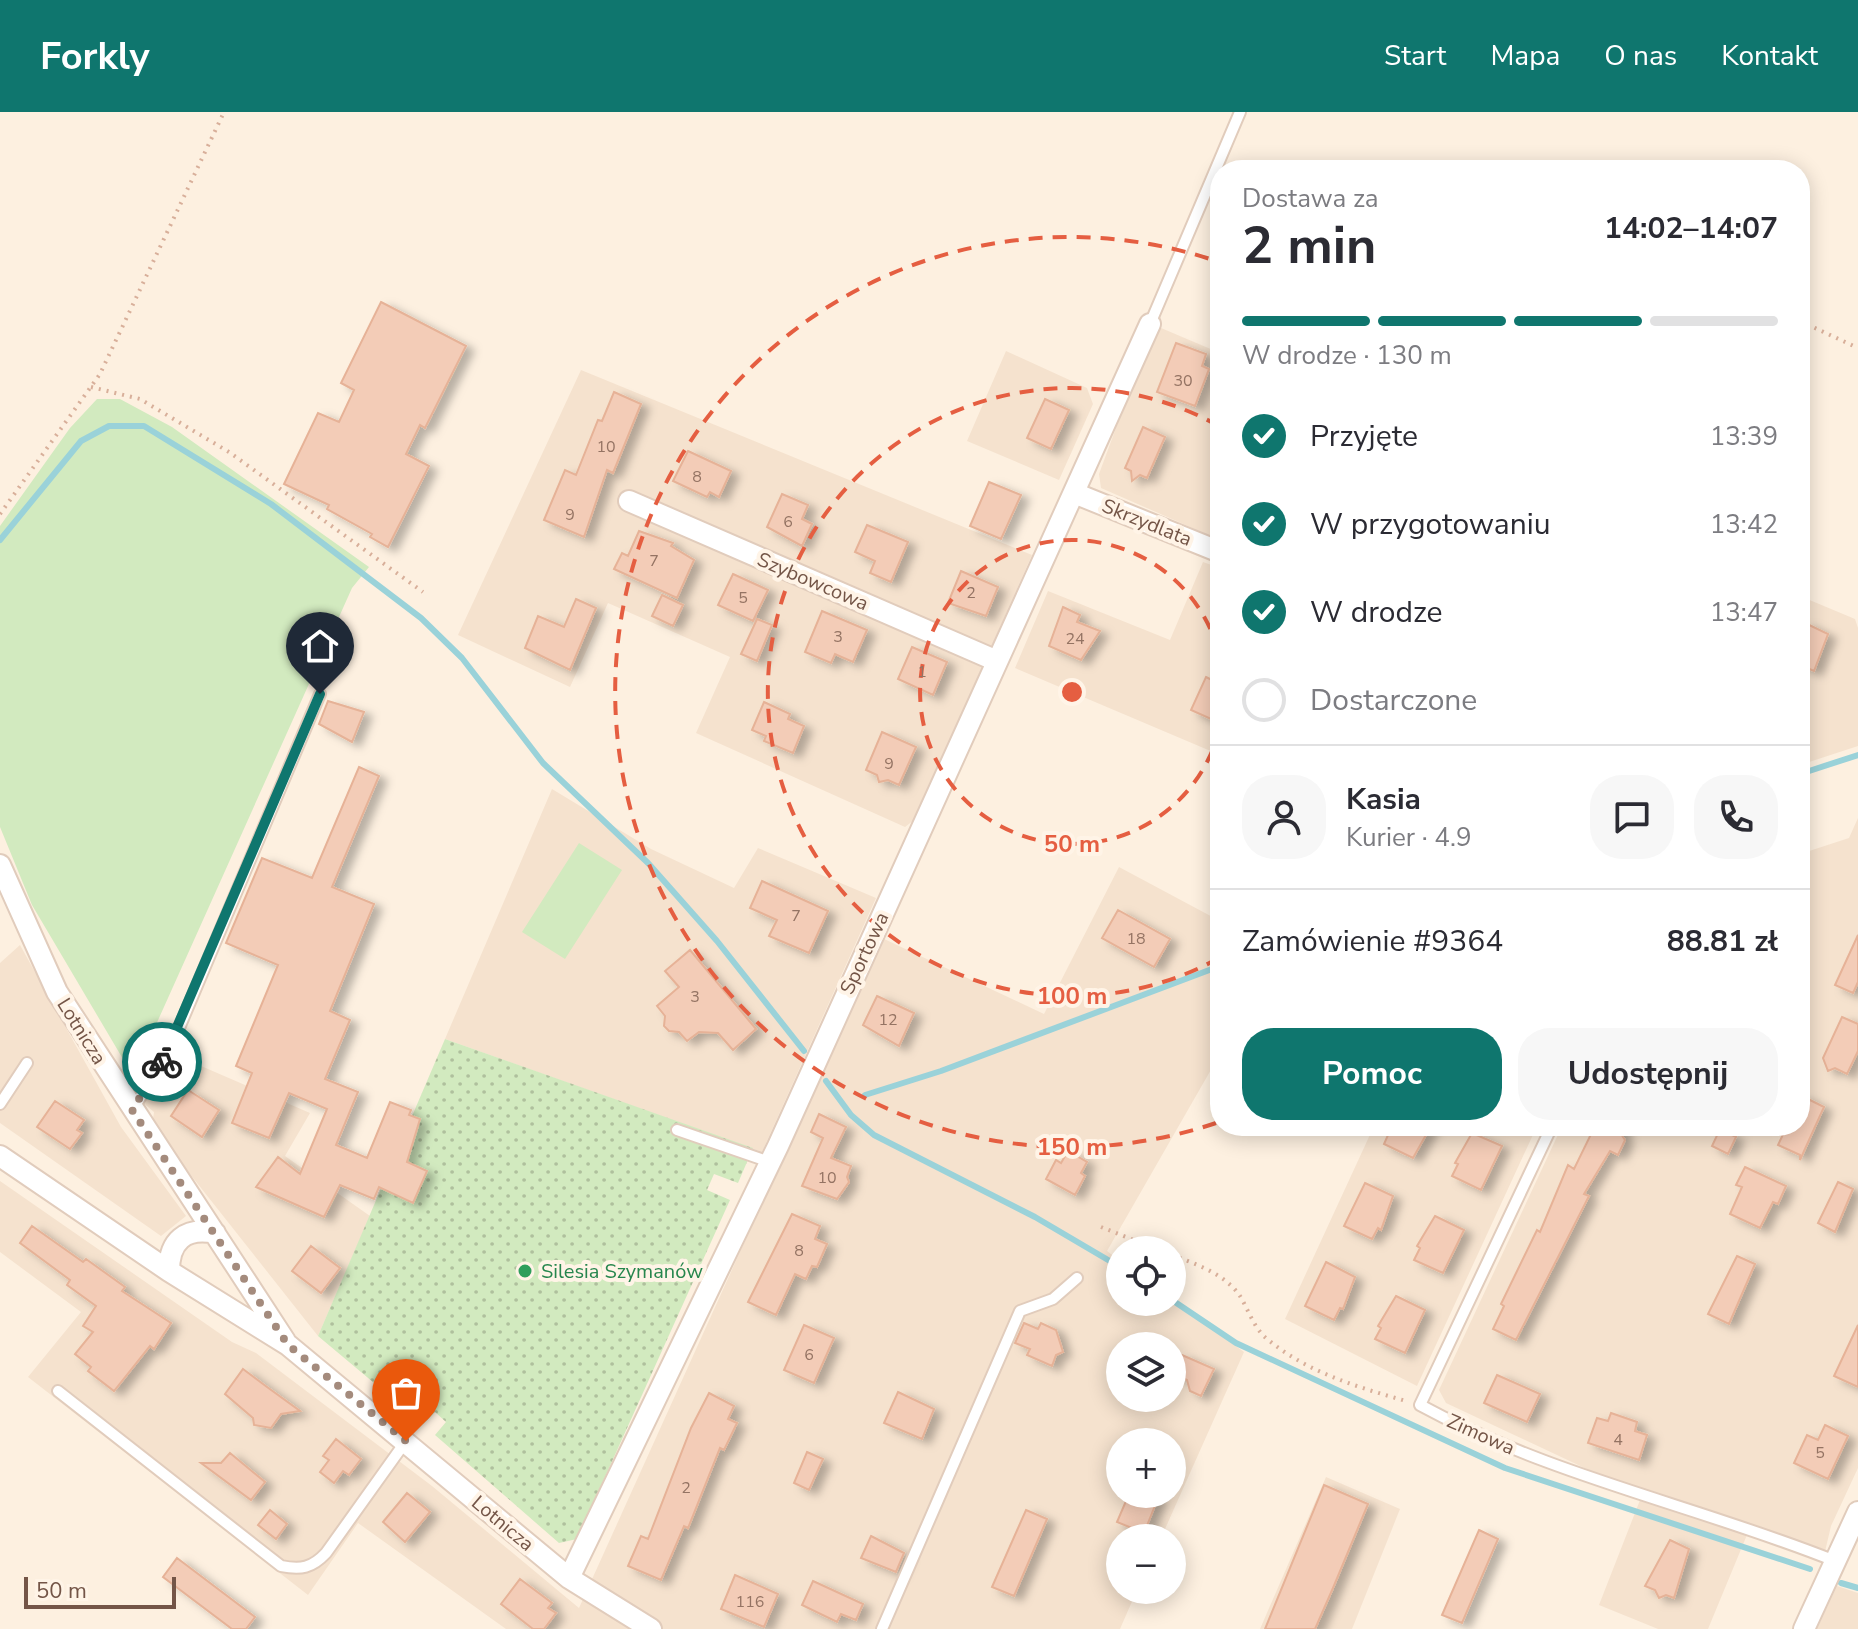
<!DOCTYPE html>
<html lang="pl">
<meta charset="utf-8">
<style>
:root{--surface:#fff;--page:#f7f7f7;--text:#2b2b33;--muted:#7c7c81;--line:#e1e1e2;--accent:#0f766e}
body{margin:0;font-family:"Nunito Sans",sans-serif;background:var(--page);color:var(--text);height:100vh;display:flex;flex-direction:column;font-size:30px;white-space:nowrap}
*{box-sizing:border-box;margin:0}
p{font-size:26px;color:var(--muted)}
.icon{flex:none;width:44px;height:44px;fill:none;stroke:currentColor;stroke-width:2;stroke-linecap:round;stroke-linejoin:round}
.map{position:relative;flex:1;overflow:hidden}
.details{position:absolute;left:1210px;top:48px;width:600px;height:976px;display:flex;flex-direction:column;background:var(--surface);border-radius:32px;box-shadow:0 4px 20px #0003}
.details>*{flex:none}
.fabs{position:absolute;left:1106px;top:1124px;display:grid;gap:16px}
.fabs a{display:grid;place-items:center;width:80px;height:80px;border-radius:50%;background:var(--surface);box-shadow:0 4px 20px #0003;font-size:40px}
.scale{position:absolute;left:24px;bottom:20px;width:152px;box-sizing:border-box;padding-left:8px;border:4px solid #745547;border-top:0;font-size:22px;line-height:28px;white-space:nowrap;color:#745547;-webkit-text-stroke:6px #fff4e7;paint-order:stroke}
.pin{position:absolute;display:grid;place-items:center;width:68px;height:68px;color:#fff;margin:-82px -34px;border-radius:50% 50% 50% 0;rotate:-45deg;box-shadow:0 0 8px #0007}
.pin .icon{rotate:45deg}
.courier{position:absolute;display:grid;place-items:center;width:80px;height:80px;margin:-40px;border:6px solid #0f766e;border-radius:50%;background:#fff;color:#222;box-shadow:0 2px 10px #0007}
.head em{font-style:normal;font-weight:700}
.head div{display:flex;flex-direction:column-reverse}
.head{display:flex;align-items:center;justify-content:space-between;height:136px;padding:0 32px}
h1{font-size:52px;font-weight:700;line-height:60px}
.bar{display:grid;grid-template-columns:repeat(4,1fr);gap:12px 8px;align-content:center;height:96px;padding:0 32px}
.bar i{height:10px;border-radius:6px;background:var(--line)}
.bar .active{background:var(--accent)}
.bar p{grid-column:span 4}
.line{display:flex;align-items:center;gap:20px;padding:0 32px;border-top:2px solid var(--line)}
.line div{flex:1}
.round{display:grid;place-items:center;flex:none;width:84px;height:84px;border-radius:32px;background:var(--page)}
ol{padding:0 32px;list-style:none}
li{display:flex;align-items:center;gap:24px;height:88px}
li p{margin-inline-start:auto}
li .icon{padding:8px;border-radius:50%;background:var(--accent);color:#fff;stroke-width:4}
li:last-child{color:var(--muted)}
li i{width:44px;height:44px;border:4px solid var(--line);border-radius:50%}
.action{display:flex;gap:16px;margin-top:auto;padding:16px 32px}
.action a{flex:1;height:92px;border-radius:32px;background:var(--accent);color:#fff;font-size:32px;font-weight:700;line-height:92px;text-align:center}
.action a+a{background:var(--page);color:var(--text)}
header{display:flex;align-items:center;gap:48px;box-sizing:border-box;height:112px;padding:0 40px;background:var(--accent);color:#fff}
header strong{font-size:38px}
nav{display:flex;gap:44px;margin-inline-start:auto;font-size:28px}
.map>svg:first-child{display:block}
.residential{fill:#f5e2ce;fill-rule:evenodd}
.green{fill:#d2eabf}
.park{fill:url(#park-dots)}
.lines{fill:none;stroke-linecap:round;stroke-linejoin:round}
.stream{stroke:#9ad2d9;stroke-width:6}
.building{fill:#f3ccb7;stroke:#e6b297;stroke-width:2;filter:url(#shadow)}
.service-casing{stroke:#e1ccbc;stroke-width:14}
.minor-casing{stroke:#e1ccbc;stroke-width:24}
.path{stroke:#d8af9a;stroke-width:4;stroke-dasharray:2 6;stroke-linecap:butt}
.service{stroke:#fff;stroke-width:10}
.minor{stroke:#fff;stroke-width:20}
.done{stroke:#a48b7d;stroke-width:8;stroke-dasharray:0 14.4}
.route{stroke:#0f766e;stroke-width:10}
.ring{fill:none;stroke:#e55e41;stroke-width:4;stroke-dasharray:14 10}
.leisure-dot{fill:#2e9e5b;stroke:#fff4e7;stroke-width:3}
.labels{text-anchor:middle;stroke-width:8;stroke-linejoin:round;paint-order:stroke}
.number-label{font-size:16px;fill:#947363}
.street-label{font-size:20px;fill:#745547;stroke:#fff4e7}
.leisure-label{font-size:20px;fill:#27864d;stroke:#fff4e7;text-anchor:start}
.centre{fill:#e55e41;stroke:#fff4e7;stroke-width:4}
.ring-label{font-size:24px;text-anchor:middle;font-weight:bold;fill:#e55e41;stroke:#fff4e7;stroke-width:8;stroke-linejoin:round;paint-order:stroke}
</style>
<header>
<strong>Forkly</strong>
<nav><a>Start</a><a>Mapa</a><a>O nas</a><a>Kontakt</a></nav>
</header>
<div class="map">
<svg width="1858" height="1517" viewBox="0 0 1858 1517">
<defs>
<pattern id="park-dots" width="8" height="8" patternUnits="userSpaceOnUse" patternTransform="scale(2)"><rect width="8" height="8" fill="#d2eabf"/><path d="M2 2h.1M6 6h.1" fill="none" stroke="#afc09d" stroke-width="1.8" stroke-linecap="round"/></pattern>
<filter id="shadow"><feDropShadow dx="8" dy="4.5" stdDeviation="4" flood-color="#0004"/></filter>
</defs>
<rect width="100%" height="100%" fill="#fdf0e0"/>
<path class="residential" d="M1154,213L1220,241V428L1101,376L1099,362Z
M1006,239L1087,276L1093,292L1059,368L967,329Z
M581,258L1032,443L914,708L905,715L696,621L730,545L608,491L570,575L458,523Z
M1203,450L1220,456V643L1015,556L1048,479L1170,528Z
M1800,484L1855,507L1858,516V634L1800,653Z
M552,677L651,737L734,776L758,736L876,786L762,1040L445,927Z
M1858,706V1356L1831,1414L1823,1448L1749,1418L1708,1517H1658L1599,1493L1642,1383L1446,1291L1439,1278L1562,1014H1800V742L1849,726Z
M1119,755L1220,809V942L1107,1139L1120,1149V1190L1172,1187L1244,1240L1161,1426H1120V1478H1137L1120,1517H506L358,1411L308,1483L28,1265L81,1200L0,1140V1069L232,1230L256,1241L432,1374L579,1496L882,826L1044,902ZM1120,1234H1172V1286H1120ZM1120,1330H1172V1382H1120Z
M20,833L121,1015L186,1104L161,1124L0,1011V851Z
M164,938L310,1001L285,1044L370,1104L318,1224L152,1014L154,1000L141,989Z
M1374,1014H1537L1417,1274L1285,1207Z
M1326,1365L1400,1397L1352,1517H1260Z
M1837,1474L1858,1481V1517H1817Z"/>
<path class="green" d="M97,287H120L172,315L369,455L352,476L133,964L32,793L0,715V414L70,316Z
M579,731L622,758L565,847L522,820Z"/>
<path class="park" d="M445,927L753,1036L738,1071L714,1062L707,1078L730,1088L577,1427L559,1431L435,1323L446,1310L435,1300L423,1312L318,1224Z"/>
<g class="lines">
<path class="stream" d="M0,428L81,329L109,314H144L271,392L421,506L462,546L543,651L648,751L717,829L804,939
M1800,662L1858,643
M826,969L851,1003L874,1023L1035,1105L1120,1155
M865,983L941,959L1220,854
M1172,1188L1236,1231L1505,1356L1810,1457
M1841,1471L1858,1476"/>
</g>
<path class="building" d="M381,190L466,234L425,316L420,313L406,342L429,354L388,435L370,425L372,422L327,397L329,393L284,372L318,301L339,310L354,278L341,271Z
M1176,231L1206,242L1202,254L1209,257L1195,294L1157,280Z
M614,280L641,292L613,361L607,358L584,425L544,408L565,358L576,363L598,308L602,309Z
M1045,287L1069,298L1051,337L1027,326Z
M1143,315L1165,325L1147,366L1140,363L1132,369L1131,359L1125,356Z
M688,339L731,359L719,385L710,380L707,385L673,369Z
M989,370L1021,383L1001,427L970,414Z
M782,382L808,393L802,407L812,412L802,434L767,415Z
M867,413L908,430L891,470L870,461L875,449L855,440Z
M639,419L673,431L671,434L694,448L677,486L614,457L622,441L628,444Z
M961,459L998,475L986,504L948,491Z
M733,462L768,478L753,509L718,493Z
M662,483L683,493L673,514L652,504Z
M576,487L596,496L570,558L525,536L538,504L564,515Z
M1063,495L1080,503L1077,510L1100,519L1081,548L1049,534Z
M822,499L867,518L853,550L835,542L831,551L805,540Z
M757,507L772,513L757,549L741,542Z
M1805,511L1828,522L1814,559L1800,553V521Z
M912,535L947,550L933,583L898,567Z
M1206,565L1220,572V611L1191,598Z
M328,589L364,600L352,630L319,612Z
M764,590L790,602L788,607L804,614L793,641L764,629L766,624L752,618Z
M882,620L916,635L899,673L888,668L879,670L877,663L866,658Z
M359,655L379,664L332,775L374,792L330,899L350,908L325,967L358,980L336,1033L367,1046L390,990L411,998L409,1003L420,1007L407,1050L427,1059L413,1091L379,1075L374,1087L340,1073L324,1105L256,1075L278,1045L300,1062L327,997L289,981L269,1026L232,1011L252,961L236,954L278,853L226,831L262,746L312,766Z
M762,769L828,799L809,841L769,824L777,808L750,796Z
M1118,798L1170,827L1154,855L1102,826Z
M1858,823V870L1853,881L1835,873Z
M690,838L756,917L733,938L718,921L699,920L687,929L679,920L669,919L664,914L665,904L657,894L679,875L665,859Z
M877,884L914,901L899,934L863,913Z
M1842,905L1858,912V939L1847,962L1835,956L1828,959L1823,946Z
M188,978L219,998L202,1025L171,1004Z
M1800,983L1824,995L1800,1048V1043L1778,1033L1787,1014H1800Z
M55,989L84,1008L77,1018L82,1021L70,1037L37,1015Z
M819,1002L846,1015L831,1046L851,1054L847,1065L849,1070L837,1087L802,1074L823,1026L811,1020Z
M1392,1014H1431L1413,1046L1384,1032Z
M1595,1014H1625L1621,1022L1625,1028L1618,1043L1610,1039L1584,1082L1589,1084L1516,1228L1493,1217L1504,1194L1501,1192L1537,1118L1540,1120L1568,1053L1574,1057Z
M1720,1017L1736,1025L1728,1042L1712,1034Z
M1472,1021L1502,1034L1481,1078L1452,1064L1458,1052L1455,1051Z
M1068,1039L1087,1050L1081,1061L1085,1064L1075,1083L1046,1067L1056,1048L1061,1051Z
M1745,1055L1786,1074L1778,1092L1773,1090L1760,1116L1730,1102L1742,1075L1736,1073Z
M1838,1070L1853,1077L1835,1120L1818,1111Z
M1365,1071L1393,1084L1381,1118L1378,1116L1372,1127L1344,1114Z
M792,1102L820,1114L815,1127L827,1132L817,1155L812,1154L806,1167L795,1162L776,1203L748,1190Z
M1435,1104L1464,1118L1443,1161L1414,1148L1420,1136L1417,1134Z
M32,1114L83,1150L86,1147L125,1175L122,1179L171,1211L154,1237L150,1234L114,1279L88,1259L91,1255L75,1242L93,1220L83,1214L96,1194L67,1173L70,1168L20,1131Z
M311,1134L340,1156L321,1181L292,1159Z
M1737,1144L1755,1152L1729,1212L1708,1202Z
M1326,1150L1355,1165L1343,1197L1340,1196L1334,1208L1305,1194Z
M1396,1184L1425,1198L1405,1241L1375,1227L1381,1216L1378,1214Z
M1024,1211L1038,1217L1041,1211L1056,1218L1063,1240L1056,1243L1052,1254L1027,1243L1030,1237L1015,1231Z
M804,1213L834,1226L814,1271L784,1258Z
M1858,1213V1275L1834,1264Z
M1182,1243L1214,1257L1201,1284L1190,1279L1187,1268L1174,1262Z
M243,1257L267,1275L300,1299L281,1302L271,1316L254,1313L253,1306L225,1282Z
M1497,1263L1540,1282L1527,1310L1484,1291Z
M898,1280L934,1297L922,1327L884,1311Z
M709,1281L734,1294L728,1307L737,1311L724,1338L720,1336L688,1416L684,1414L661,1468L628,1454L641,1424L648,1427L691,1316Z
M1611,1301L1637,1310L1635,1319L1647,1323L1639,1348L1588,1331L1597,1306L1608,1309Z
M1825,1313L1848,1324L1828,1367L1794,1351L1807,1323L1818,1328Z
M336,1327L361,1347L349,1363L343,1359L334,1371L320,1360L329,1348L323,1344Z
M807,1340L823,1347L809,1378L794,1371Z
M230,1341L265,1370L251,1388L201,1351H221Z
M1324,1373L1368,1392L1333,1476L1315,1517H1265Z
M407,1381L430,1400L405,1430L383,1410Z
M1129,1382H1149L1158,1386L1144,1421L1117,1410Z
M270,1398L287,1412L276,1427L258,1413Z
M1026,1398L1047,1407L1014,1484L992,1475Z
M1479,1418L1498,1427L1462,1511L1442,1503Z
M871,1424L904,1441L896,1460L861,1446Z
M1670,1428L1689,1437L1674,1486L1666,1483L1659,1486L1655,1478L1645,1474Z
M177,1446L255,1505L246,1517H232L163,1465Z
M735,1463L778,1482L764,1515L721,1497Z
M520,1467L552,1491L548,1496L556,1501L544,1517H533L501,1492Z
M813,1469L863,1492L856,1508L841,1502L837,1510L802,1493Z"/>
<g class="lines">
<defs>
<path id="service" d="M1150,212L1240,0
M0,992L27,951
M133,997L171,935L320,582
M1552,1014L1420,1293C1550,1364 1698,1394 1835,1449
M677,1018L770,1050
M58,1279L281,1454C301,1458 312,1456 326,1441L406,1329
M882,1517L1020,1199L1053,1187L1077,1166"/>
<path id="minor" d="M1074,381L1220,440
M629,389L997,549
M0,753L57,880L285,1229
M0,1044L169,1159L288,1233L569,1466L651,1517
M169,1159C169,1129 185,1115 215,1121
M569,1466L778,1034L1150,212
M1804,1517L1858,1400"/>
</defs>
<use href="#service" class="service-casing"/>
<use href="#minor" class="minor-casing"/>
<path class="path" d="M1800,209L1858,236
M91,275L140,287L229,340L423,480
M0,402L100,262L224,0
M1101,1115L1159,1138
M1172,1143C1196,1152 1225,1162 1240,1184C1248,1197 1254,1216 1266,1226C1306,1260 1357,1275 1406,1289"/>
<use href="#service" class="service"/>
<use href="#minor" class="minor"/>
</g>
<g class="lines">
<path class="done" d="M162,950L132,998L288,1233L406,1329"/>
<path class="route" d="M162,950L320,582"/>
</g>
<g class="ring">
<path d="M1220 615A152 152 0 1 1 1220 545"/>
<path d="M1219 846A304 304 0 1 1 1219 314"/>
<path d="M1216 1011A455 455 0 1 1 1216 149"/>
</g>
<circle class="leisure-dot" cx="525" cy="1159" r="8"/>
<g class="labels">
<g class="number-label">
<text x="1183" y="274">30</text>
<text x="606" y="340">10</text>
<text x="697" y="370">8</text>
<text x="570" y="408">9</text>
<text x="788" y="415">6</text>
<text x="654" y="454">7</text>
<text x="971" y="486">2</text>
<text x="743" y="491">5</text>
<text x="838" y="530">3</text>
<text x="1075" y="532">24</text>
<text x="922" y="565">1</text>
<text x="889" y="657">9</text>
<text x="796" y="809">7</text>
<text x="1136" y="832">18</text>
<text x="695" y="890">3</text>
<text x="888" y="913">12</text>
<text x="827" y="1071">10</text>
<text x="799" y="1144">8</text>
<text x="809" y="1248">6</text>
<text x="1618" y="1333">4</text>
<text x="1820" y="1346">5</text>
<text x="686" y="1381">2</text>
<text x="750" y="1495">116</text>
</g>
<g class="street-label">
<text transform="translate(1147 410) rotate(22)" y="7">Skrzydlata</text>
<text transform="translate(813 469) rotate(23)" y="7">Szybowcowa</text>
<text transform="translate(864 841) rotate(-65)" y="7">Sportowa</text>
<text transform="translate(82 919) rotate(58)" y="7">Lotnicza</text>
<text transform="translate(1481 1322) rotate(24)" y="7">Zimowa</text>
<text transform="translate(503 1411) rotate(40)" y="7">Lotnicza</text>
</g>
<g class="leisure-label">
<text x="541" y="1166">Silesia Szymanów</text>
</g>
</g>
<circle cx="1072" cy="580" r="12" class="centre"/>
<g class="ring-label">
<text x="1072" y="740">50 m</text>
<text x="1072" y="892">100 m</text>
<text x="1072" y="1043">150 m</text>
</g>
</svg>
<div class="fabs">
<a><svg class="icon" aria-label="locate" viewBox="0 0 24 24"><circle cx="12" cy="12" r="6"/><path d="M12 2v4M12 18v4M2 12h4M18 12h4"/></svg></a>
<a><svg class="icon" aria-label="layers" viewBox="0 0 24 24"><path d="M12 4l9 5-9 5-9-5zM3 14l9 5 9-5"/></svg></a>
<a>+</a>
<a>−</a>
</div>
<div class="scale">50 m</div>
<div class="pin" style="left:406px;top:1329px;background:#ea580c"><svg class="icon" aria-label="bag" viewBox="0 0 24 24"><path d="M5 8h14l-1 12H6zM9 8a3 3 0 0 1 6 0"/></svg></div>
<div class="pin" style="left:320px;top:582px;background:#1f2937"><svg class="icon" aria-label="home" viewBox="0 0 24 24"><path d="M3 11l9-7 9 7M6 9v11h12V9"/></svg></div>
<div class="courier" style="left:162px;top:950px"><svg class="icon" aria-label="bike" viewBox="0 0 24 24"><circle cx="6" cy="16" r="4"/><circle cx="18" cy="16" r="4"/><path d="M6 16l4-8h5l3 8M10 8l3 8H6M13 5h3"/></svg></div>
<section class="details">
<div class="head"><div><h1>2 min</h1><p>Dostawa za</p></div><em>14:02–14:07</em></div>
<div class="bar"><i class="active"></i><i class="active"></i><i class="active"></i><i></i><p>W drodze · 130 m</p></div>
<ol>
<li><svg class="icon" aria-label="check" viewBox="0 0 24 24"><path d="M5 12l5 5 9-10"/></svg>Przyjęte<p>13:39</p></li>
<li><svg class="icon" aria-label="check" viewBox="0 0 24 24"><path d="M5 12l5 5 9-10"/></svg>W przygotowaniu<p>13:42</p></li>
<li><svg class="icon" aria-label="check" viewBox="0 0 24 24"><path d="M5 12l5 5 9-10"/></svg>W drodze<p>13:47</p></li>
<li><i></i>Dostarczone</li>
</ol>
<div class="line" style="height:144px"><a class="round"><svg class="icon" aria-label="person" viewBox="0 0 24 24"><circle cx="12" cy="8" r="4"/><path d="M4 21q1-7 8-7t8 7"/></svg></a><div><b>Kasia</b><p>Kurier · 4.9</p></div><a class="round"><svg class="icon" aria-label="chat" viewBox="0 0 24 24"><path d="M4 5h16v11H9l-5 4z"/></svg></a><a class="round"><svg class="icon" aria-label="phone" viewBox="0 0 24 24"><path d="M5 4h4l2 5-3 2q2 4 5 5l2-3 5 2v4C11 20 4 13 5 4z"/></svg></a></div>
<div class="line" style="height:104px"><div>Zamówienie #9364</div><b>88.81 zł</b></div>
<div class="action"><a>Pomoc</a><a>Udostępnij</a></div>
</section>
</div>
